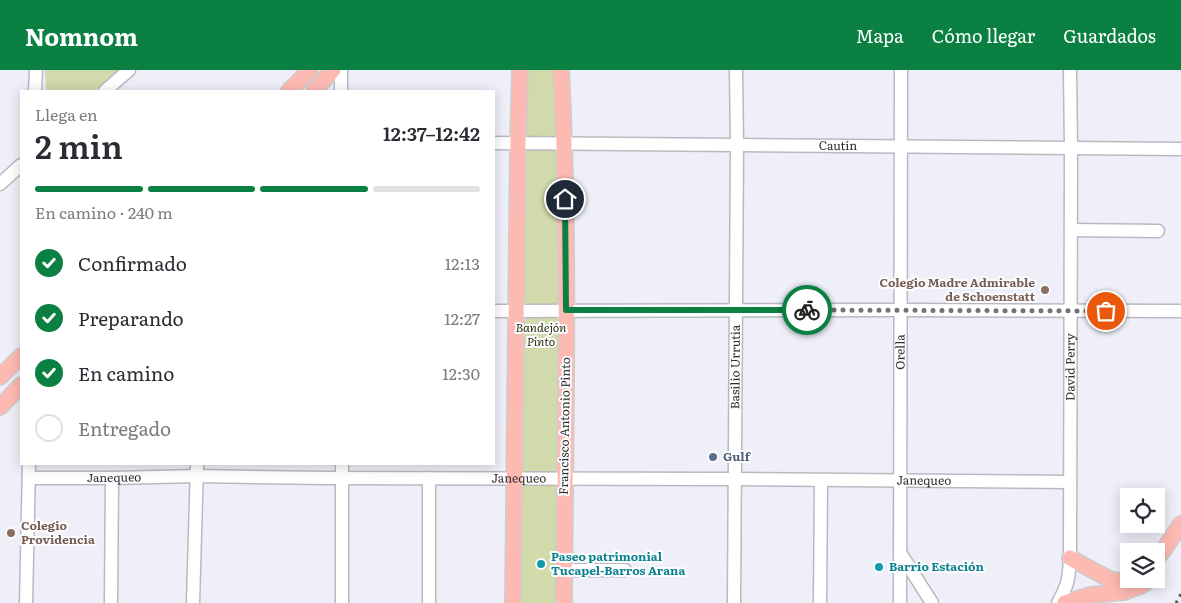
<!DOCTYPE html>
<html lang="es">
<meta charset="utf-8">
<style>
:root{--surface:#fff;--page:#f7f7f7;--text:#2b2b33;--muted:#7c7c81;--line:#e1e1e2;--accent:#0b8043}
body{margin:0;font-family:Literata,serif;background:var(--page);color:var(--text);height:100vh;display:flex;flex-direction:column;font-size:19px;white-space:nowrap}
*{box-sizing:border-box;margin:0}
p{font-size:16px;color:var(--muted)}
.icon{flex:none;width:28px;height:28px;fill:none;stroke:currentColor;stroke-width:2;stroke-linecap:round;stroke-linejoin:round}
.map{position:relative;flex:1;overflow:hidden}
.drawer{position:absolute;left:20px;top:20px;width:475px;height:375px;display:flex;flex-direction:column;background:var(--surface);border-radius:0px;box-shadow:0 2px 12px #0003}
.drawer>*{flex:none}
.buttons{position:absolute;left:1120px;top:418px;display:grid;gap:10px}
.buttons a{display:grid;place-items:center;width:45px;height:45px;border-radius:0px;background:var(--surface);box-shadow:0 2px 12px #0003;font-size:25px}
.pin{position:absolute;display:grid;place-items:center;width:42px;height:42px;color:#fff;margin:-21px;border:2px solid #fff;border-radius:50%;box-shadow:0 1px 5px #0007}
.courier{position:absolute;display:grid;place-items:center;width:50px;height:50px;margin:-25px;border:4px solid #0b8043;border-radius:50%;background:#fff;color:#222;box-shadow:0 1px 6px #0007}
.headline em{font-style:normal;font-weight:600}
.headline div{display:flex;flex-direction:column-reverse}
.headline{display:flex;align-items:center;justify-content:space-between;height:85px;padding:0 15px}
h1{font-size:32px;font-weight:600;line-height:38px}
.bar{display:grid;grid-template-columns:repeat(4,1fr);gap:8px 5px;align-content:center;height:60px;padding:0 15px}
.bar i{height:6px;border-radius:4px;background:var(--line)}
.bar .selected{background:var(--accent)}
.bar p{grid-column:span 4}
ol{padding:0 15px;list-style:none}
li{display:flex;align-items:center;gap:15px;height:55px}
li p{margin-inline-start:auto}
li .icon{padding:5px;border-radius:50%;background:var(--accent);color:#fff;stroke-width:4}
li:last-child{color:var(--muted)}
li i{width:28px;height:28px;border:2px solid var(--line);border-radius:50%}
header{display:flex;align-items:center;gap:30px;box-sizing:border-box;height:70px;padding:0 25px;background:var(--accent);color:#fff}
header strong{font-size:24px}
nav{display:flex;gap:28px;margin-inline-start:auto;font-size:18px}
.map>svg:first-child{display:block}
.green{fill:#d1daaa}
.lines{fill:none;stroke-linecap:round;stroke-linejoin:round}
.minor-casing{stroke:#b9b9c2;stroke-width:15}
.major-casing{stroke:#cdcdce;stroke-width:18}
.minor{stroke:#fff;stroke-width:12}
.major{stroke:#fdbab2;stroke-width:15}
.rail{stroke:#505055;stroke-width:3;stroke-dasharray:2.5 5;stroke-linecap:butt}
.done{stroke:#727278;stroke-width:5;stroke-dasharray:0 9}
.route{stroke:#0b8043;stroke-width:6}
.education-dot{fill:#8d6e63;stroke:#fdfdff;stroke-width:2}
.service-dot{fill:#5c6f8a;stroke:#fdfdff;stroke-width:2}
.culture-dot{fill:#0f9aa8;stroke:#fdfdff;stroke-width:2}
.labels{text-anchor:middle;stroke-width:4;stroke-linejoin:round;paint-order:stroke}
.street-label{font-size:12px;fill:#2f2f33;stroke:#fdfdff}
.education-label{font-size:12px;font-weight:bold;fill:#785e54;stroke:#fdfdff;text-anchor:end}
.park-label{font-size:12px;font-style:italic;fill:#2c310b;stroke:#fdfdff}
.service-label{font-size:12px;font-weight:bold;fill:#4e5e75;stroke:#fdfdff;text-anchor:start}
.culture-label{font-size:12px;font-weight:bold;fill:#0d838f;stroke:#fdfdff;text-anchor:start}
</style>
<header>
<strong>Nomnom</strong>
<nav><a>Mapa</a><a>Cómo llegar</a><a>Guardados</a></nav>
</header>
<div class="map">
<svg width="1181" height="533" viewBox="0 0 1181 533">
<rect width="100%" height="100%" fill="#efeff9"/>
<path class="green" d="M45,0H119L95,21H46Z
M528,0H555L559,56L560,533H522L524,58Z"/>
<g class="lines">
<defs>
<g id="minor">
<path d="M341,0V21"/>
<path d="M35,21L36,0"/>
<path d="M105,21L129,0"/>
<path id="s1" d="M494,73L1181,79"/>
<path d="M0,114L21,95"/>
<path d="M1071,160L1158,161"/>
<path d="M494,241L901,240L1181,241"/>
<path d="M342,394V533"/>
<path id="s2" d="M29,408H112L197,406L327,408L734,409L1070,412"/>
<path d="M429,408V533"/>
<path d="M901,484L932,533"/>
<path d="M564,500H625"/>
<path d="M26,533L29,394"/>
<path d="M111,533L112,408"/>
<path d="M193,533L197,394"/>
<path id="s3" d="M734,533L737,75L736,0"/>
<path d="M820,533L821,411"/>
<path id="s4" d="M900,533L901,0"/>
<path id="s5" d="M1058,533C1068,515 1069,508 1070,488L1071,78L1070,0"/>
</g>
<path id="major" d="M561,0C570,178 565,355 564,533
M289,21L310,0
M314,21L333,0
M0,307L21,286
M0,337L21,315
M1070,488L1111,510L1128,512
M1156,489L1165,478L1181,454
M513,533L518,73L520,0
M1065,533L1090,525L1124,522L1142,515L1151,509"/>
</defs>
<use href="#minor" class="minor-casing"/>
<use href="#major" class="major-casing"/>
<use href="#minor" class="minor"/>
<use href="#major" class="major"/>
<path class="rail" d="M1176,533L1181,524"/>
</g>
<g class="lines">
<path class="done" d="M807,240L1106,241"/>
<path class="route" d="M565,129L566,240H807"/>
</g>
<g class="education-dot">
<circle cx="1045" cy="220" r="5"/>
<circle cx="11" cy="463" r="5"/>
</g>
<circle class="service-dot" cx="713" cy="387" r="5"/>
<g class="culture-dot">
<circle cx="541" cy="494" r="5"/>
<circle cx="879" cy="497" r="5"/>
</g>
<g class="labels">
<g class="street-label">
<text dy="4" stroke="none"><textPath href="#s1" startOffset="344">Cautín</textPath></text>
<text dy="4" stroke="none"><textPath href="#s4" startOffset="251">Orella</textPath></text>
<text dy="4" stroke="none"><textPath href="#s3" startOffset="236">Basilio Urrutia</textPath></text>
<text dy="4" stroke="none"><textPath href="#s5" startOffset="238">David Perry</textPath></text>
<text transform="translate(565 356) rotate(-89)" y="4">Francisco Antonio Pinto</text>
<text dy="4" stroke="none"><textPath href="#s2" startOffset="85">Janequeo</textPath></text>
<text dy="4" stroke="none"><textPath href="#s2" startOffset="490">Janequeo</textPath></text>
<text dy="4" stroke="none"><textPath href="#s2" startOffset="895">Janequeo</textPath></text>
</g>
<g class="education-label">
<text x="1035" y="217">Colegio Madre Admirable<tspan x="1035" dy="14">de Schoenstatt</tspan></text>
<text x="21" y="460" text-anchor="start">Colegio<tspan x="21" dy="14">Providencia</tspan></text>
</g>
<g class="park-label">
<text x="541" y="262">Bandejón<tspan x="541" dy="14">Pinto</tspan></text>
</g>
<g class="service-label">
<text x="723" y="391">Gulf</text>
</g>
<g class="culture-label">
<text x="551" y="491">Paseo patrimonial<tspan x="551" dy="14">Tucapel-Barros Arana</tspan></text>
<text x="889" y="501">Barrio Estación</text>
</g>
</g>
</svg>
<div class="buttons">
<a><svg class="icon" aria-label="locate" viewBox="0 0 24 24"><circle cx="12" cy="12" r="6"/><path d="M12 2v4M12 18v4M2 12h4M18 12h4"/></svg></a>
<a><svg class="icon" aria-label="layers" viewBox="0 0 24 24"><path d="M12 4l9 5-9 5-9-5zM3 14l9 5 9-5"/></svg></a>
</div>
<div class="pin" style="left:1106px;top:241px;background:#ea580c"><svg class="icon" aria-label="bag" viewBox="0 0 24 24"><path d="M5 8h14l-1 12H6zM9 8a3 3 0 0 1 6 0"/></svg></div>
<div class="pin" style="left:565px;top:129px;background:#1f2937"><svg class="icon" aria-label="home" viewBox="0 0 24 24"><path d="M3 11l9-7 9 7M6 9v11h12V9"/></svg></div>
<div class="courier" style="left:807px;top:240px"><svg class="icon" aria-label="bike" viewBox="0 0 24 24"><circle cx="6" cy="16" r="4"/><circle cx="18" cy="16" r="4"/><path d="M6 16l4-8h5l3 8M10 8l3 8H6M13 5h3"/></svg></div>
<section class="drawer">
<div class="headline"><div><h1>2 min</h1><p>Llega en</p></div><em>12:37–12:42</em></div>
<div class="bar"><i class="selected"></i><i class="selected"></i><i class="selected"></i><i></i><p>En camino · 240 m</p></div>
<ol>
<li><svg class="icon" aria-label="check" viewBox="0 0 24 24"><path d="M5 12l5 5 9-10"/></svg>Confirmado<p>12:13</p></li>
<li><svg class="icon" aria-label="check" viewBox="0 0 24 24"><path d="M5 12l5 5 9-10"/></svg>Preparando<p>12:27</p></li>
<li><svg class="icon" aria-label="check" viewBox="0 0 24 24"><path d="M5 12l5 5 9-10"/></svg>En camino<p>12:30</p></li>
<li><i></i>Entregado</li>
</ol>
</section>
</div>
